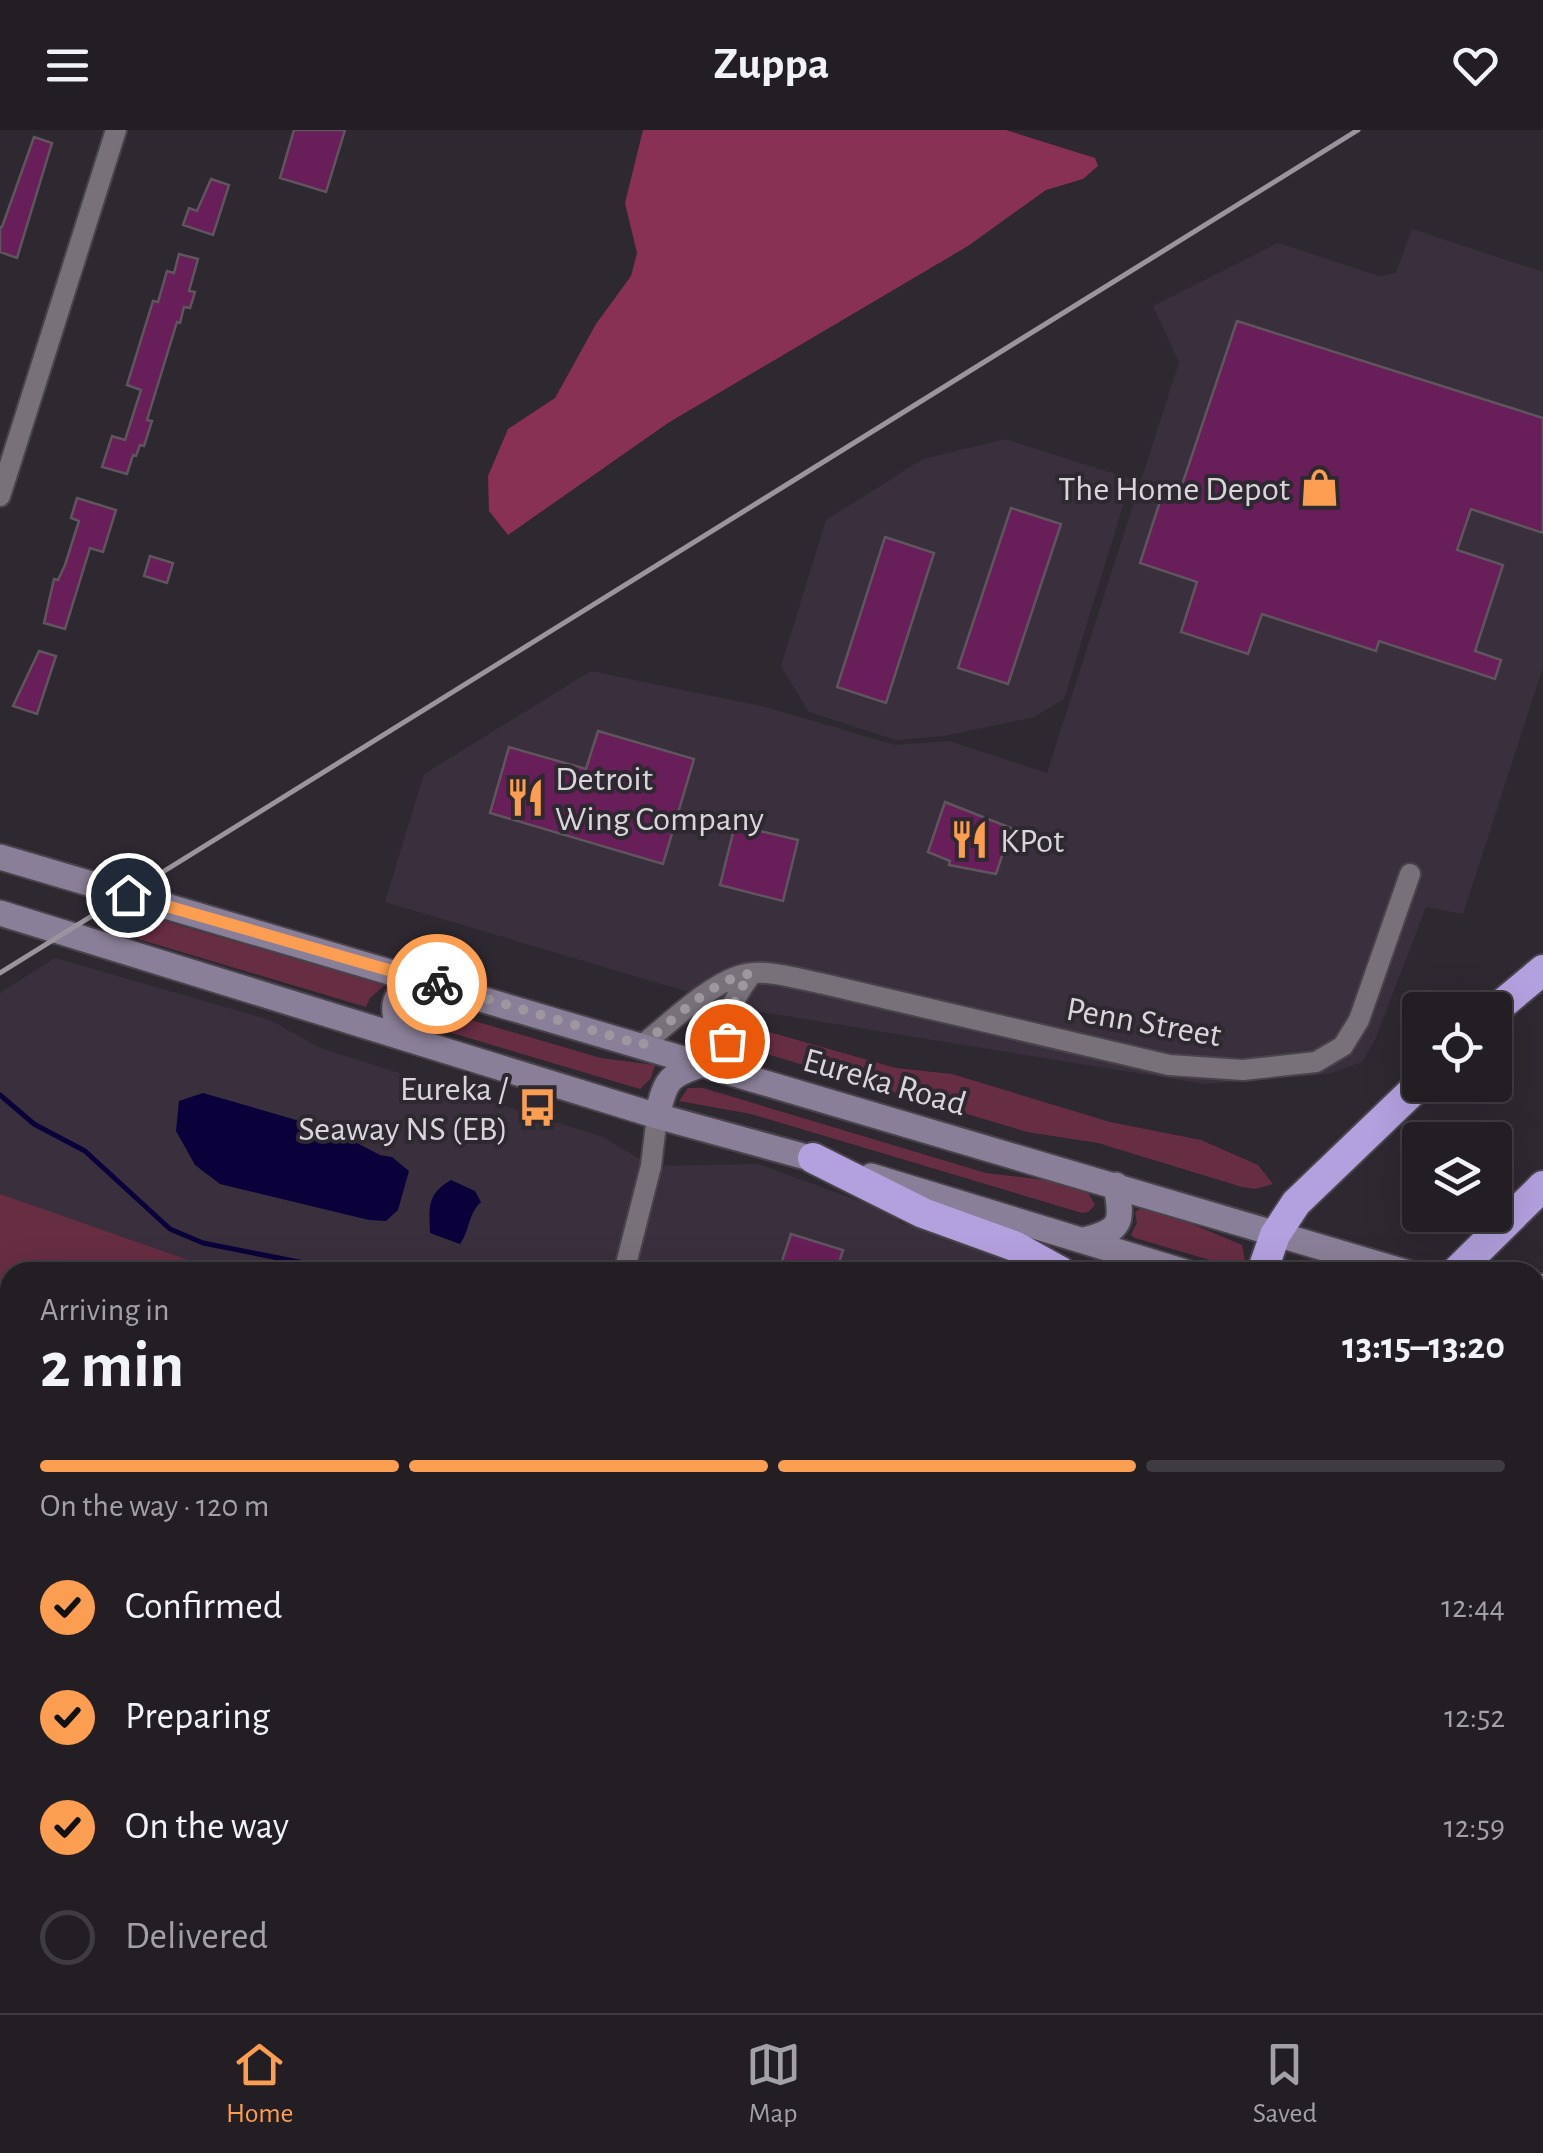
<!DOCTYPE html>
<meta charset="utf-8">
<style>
:root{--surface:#221e24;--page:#2a272c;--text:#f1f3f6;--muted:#a2a2a6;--line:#3f3c41;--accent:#fb9e51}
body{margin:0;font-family:"Alegreya Sans",sans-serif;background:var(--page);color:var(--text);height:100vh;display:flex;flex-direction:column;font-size:38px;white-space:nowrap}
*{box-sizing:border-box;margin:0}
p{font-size:32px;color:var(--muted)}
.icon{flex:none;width:55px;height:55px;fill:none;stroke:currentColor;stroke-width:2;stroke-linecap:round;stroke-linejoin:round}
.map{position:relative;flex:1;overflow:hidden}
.panel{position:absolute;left:0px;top:1132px;width:1545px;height:752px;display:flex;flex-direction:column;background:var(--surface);border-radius:30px 30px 0 0;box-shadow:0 10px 40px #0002,0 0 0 2px var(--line)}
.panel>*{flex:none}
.tools{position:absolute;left:1402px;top:862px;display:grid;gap:20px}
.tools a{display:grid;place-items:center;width:110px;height:110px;border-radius:10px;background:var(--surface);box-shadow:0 10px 40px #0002,0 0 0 2px var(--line);font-size:50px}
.pin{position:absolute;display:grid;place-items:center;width:85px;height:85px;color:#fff;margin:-42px;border:5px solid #fff;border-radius:50%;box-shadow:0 2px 10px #0007}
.courier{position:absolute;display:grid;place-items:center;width:100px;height:100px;margin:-50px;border:8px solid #fb9e51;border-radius:50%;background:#fff;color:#222;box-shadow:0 2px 12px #0007}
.overview em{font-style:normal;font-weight:700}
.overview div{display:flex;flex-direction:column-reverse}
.overview{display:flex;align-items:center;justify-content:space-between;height:170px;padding:0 40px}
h1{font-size:65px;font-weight:700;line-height:75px}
.bar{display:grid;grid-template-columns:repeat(4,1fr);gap:15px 10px;align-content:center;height:120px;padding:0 40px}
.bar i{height:12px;border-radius:8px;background:var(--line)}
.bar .current{background:var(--accent)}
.bar p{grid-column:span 4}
ol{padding:0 40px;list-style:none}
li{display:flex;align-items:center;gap:30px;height:110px}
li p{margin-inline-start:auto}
li .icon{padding:10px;border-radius:50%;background:var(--accent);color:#111;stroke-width:4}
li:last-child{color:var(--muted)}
li i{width:55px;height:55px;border:5px solid var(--line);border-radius:50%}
header{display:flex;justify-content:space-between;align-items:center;height:130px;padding:0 40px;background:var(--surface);font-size:45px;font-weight:700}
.menu{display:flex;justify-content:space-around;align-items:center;height:140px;border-top:2px solid var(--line);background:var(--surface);font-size:28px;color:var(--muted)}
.menu a{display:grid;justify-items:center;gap:5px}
.menu .current{color:var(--accent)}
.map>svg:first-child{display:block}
.built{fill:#3a303d}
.green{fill:#672d43}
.forest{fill:#893055}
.water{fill:#0b013a}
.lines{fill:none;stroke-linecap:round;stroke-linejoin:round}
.stream{stroke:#0b013a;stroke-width:5}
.building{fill:#681e58;stroke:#5f555c;stroke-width:2.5}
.street-casing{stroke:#49444b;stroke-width:24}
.secondary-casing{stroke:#49444b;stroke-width:29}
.highway-casing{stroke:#49444b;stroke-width:34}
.street{stroke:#78717a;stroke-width:20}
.secondary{stroke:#8a7f98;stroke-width:25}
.highway{stroke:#b3a0de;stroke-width:30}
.rail{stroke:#9a959c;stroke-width:5}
.done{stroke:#9d989f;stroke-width:10;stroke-dasharray:0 18}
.route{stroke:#fb9e51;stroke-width:12}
.labels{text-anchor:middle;stroke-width:8;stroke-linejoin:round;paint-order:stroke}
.poi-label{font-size:35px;fill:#d9d5db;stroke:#2e2830;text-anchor:end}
.street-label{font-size:35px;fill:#d9d5db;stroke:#2e2830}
</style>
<header><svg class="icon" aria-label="menu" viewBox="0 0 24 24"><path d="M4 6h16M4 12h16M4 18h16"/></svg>Zuppa<svg class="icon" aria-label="heart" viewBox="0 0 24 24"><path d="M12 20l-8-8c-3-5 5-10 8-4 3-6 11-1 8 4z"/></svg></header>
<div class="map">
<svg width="1543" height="1883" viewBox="0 0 1543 1883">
<rect width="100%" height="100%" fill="#2e2830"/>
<path class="built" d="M1412,99L1543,142V537L1463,784L1426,777L1375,910L1362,932L1329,944L1204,954L749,880L385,772L424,644L591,541L765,577L895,615L949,611L1047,643L1179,232L1153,176L1278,113L1379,146L1396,143Z
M1005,309L1131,349L1064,569L1034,587L944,606L896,610L809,582L781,536L826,390L923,329Z
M55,828L270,890L320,918L603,1007L651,1036L758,1034L890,1082L900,1093L915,1097L928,1095L1008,1123L1011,1142H10V1875H764L760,1883H0V863Z"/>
<path class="green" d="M147,786L383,855L384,856L370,868L366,877L138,809Z
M413,873L601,928L655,935L651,948L640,959L412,891L405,881Z
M762,900L896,938L952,944L1110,992L1201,1010L1258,1035L1273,1054L1255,1059L1242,1057L1098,1013L1027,1002L770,925L744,912L747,909L742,903Z
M688,958H703L986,1043L1045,1050L1088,1063L1095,1075L1088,1082L1082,1083L751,984L679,971Z
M0,1064L208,1137L207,1142H10V1685L0,1682Z
M1141,1078L1192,1094L1242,1115L1247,1141L1135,1108L1131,1105L1137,1093L1135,1082Z
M82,1875H343L340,1883H169L136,1876L110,1883H80Z"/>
<path class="forest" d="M643,0H1006L1095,28L1098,36L1083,49L1046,60L968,116L668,293L508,405L489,381L488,346L508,299L555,268L596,194L631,146L637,123L625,73Z"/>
<path class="water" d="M203,963L334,1001L380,1025L392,1027L409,1041L398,1080L386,1091L369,1090L220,1054L195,1035L176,1001L179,971Z
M451,1050L475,1061L481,1072C468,1084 470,1100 460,1114L430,1103C429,1077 427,1064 451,1050Z
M451,1875H688L683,1883H449Z"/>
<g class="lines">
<path class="stream" d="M0,965L34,994L85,1021L170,1099L203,1113L304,1133L333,1142"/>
</g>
<path class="building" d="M294,0H345L326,62L280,48Z
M34,7L52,13L17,128L0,122V97H2Z
M211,49L229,55L213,105L183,95L189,78L197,81Z
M179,124L198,129L189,161L195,162L190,178L184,177L180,193L177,192L147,290L152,291L144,316L140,315L136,326L133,325L127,344L102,337L112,306L125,310L141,260L127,255L153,171L158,172L167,141L174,143Z
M1237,191L1543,288V403L1471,379L1457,420L1503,435L1475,521L1501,530L1495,549L1379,511L1376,521L1262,484L1248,524L1181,502L1197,452L1140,433L1165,356L1180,361Z
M77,368L116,380L103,422L90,418L65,499L44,493L54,449L58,450L65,435L79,391L71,388Z
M1011,378L1061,394L1008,554L958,538Z
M885,407L934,423L886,573L837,557Z
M150,426L173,433L167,453L144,446Z
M39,521L56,526L37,584L13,576Z
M598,601L694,629L663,734L490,683L509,617L586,639Z
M945,672L1011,698L996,744L949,735L950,731L928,722Z
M735,695L798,710L783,771L720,755Z
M791,1104L843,1120L836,1142H818L782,1131Z"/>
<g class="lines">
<defs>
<path id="street" d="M0,366L116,0
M642,915C669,894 706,857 738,846C763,837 798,849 824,854L1169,935L1243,940L1316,932L1343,916L1359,890L1410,744
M747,947C741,936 730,923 727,911C722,887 738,862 751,845
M624,1142L651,1036L657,986
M360,1883L363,1875"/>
<path id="secondary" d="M0,727L1405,1142
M0,783L657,986L828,1033
M402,907C390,875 390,863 424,850
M657,986C666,949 668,945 704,934
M871,1046L1185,1142
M1084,1110C1122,1100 1123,1093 1116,1055
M1535,1247L1543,1250"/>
<path id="highway" d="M1495,880L1543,840
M813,1028L923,1083L1014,1116L1061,1142
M1262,1142L1275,1105L1296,1073L1420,954
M1456,1142L1543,1056
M1535,1167L1543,1159
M1535,1265L1543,1268
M1535,1668L1543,1669
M1535,1734L1543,1731
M858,1883L862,1875
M902,1883L907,1875
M986,1883L992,1875
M1138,1883L1153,1875"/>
</defs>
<use href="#street" class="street-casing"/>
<use href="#secondary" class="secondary-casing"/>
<use href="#highway" class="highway-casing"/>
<use href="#street" class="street"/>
<use href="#secondary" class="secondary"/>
<use href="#highway" class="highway"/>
<path class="rail" d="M0,843L1358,0"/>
</g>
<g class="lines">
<path class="done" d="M437,854L642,915C669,894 717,845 751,844C734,866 729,884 727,911"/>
<path class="route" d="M128,765L437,854"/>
</g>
<defs>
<symbol id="shop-bare" viewBox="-9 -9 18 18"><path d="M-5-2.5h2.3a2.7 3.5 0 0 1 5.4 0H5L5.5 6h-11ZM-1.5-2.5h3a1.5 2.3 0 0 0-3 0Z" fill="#fb9e51" stroke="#2e2830" stroke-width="2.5" paint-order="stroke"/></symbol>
<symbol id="restaurant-bare" viewBox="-9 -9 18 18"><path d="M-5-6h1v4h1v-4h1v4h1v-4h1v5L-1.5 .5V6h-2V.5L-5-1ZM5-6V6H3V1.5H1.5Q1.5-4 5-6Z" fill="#fb9e51" stroke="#2e2830" stroke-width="2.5" paint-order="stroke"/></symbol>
<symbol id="bus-bare" viewBox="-9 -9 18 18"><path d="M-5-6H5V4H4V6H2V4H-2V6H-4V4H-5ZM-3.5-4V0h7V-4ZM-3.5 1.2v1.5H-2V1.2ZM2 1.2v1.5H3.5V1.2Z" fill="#fb9e51" stroke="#2e2830" stroke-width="2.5" paint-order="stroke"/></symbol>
</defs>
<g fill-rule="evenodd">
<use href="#shop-bare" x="1292" y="330" width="55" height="55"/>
<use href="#restaurant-bare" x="498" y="640" width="55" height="55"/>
<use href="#restaurant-bare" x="942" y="682" width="55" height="55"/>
<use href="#bus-bare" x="510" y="950" width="55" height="55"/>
</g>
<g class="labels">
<g class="poi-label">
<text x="1290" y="370">The Home Depot</text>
<text x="555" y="660" text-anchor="start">Detroit<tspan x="555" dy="40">Wing Company</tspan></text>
<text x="1000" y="722" text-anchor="start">KPot</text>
<text x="508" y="970">Eureka /<tspan x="508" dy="40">Seaway NS (EB)</tspan></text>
</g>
<g class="street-label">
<text transform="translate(1144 891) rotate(10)" y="12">Penn Street</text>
<text transform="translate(885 951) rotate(16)" y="12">Eureka Road</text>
</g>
</g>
</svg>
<div class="tools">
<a><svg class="icon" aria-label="locate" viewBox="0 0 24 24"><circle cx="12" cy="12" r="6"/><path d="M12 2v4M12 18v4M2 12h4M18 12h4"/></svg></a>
<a><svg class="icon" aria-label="layers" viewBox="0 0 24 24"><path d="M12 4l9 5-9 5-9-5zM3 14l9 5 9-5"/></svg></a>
</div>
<div class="pin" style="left:727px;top:911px;background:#ea580c"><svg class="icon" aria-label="bag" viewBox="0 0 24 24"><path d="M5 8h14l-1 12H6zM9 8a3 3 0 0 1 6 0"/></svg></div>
<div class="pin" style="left:128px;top:765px;background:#1f2937"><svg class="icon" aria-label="home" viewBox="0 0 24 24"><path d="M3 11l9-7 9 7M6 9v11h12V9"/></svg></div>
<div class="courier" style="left:437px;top:854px"><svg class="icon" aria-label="bike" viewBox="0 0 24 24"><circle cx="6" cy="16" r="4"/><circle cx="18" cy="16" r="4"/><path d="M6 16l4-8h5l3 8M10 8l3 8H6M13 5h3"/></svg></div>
<section class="panel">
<div class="overview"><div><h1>2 min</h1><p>Arriving in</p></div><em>13:15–13:20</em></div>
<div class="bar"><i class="current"></i><i class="current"></i><i class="current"></i><i></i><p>On the way · 120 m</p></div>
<ol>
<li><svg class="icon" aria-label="check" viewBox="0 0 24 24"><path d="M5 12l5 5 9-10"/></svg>Confirmed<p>12:44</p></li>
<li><svg class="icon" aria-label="check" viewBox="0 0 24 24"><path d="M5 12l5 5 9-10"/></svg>Preparing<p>12:52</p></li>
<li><svg class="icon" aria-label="check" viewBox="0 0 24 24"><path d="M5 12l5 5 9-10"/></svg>On the way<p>12:59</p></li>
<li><i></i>Delivered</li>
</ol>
</section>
</div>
<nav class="menu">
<a class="current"><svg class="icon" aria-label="home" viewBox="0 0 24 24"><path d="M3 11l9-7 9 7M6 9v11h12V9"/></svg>Home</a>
<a><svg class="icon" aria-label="map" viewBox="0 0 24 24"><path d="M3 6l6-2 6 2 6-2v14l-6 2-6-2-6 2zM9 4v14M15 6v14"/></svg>Map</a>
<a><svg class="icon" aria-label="saved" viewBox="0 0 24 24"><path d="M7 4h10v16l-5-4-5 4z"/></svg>Saved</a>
</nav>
